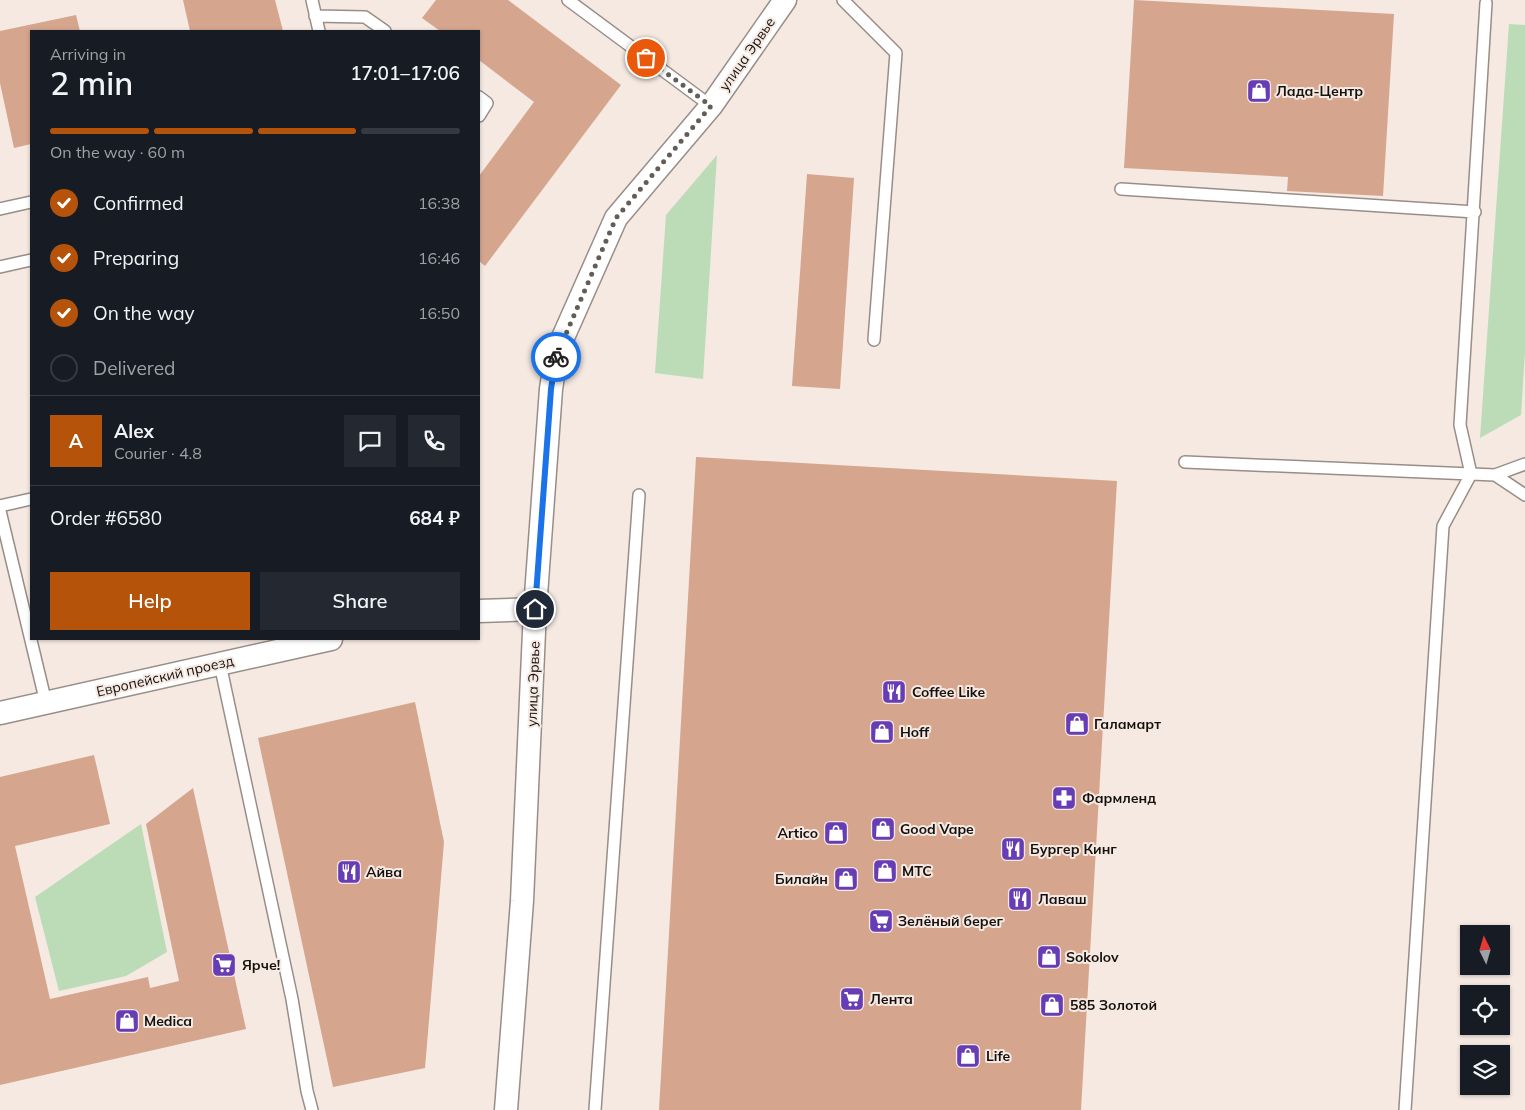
<!DOCTYPE html>
<meta charset="utf-8">
<style>
:root{--surface:#171b24;--page:#242831;--text:#f1f3f6;--muted:#9ea1a6;--line:#363941;--accent:#b45309}
body{margin:0;font-family:Mulish,sans-serif;background:var(--page);color:var(--text);height:100vh;display:flex;flex-direction:column;font-size:19px;white-space:nowrap}
*{box-sizing:border-box;margin:0}
p{font-size:16px;color:var(--muted)}
.icon{flex:none;width:28px;height:28px;fill:none;stroke:currentColor;stroke-width:2;stroke-linecap:round;stroke-linejoin:round}
.map{position:relative;flex:1;overflow:hidden}
.side{position:absolute;left:30px;top:30px;width:450px;height:610px;display:flex;flex-direction:column;background:var(--surface);border-radius:0px;box-shadow:0 1px 4px #0004}
.side>*{flex:none}
.needle{width:32px;rotate:355deg}
.tools{position:absolute;left:1460px;top:925px;display:grid;gap:10px}
.tools a{display:grid;place-items:center;width:50px;height:50px;border-radius:0px;background:var(--surface);box-shadow:0 1px 4px #0004;font-size:25px}
.pin{position:absolute;display:grid;place-items:center;width:42px;height:42px;color:#fff;margin:-21px;border:2px solid #fff;border-radius:50%;box-shadow:0 1px 5px #0007}
.courier{position:absolute;display:grid;place-items:center;width:50px;height:50px;margin:-25px;border:4px solid #1a73e8;border-radius:50%;background:#fff;color:#222;box-shadow:0 1px 6px #0007}
.summary em{font-style:normal;font-weight:600}
.summary div{display:flex;flex-direction:column-reverse}
.summary{display:flex;align-items:center;justify-content:space-between;height:85px;padding:0 20px}
h1{font-size:32px;font-weight:600;line-height:38px}
.bar{display:grid;grid-template-columns:repeat(4,1fr);gap:8px 5px;align-content:center;height:60px;padding:0 20px}
.bar i{height:6px;border-radius:4px;background:var(--line)}
.bar .active{background:var(--accent)}
.bar p{grid-column:span 4}
.line{display:flex;align-items:center;gap:12px;padding:0 20px;border-top:1px solid var(--line)}
.line div{flex:1}
.round{display:grid;place-items:center;flex:none;width:52px;height:52px;border-radius:0px;background:var(--page)}
ol{padding:0 20px;list-style:none}
li{display:flex;align-items:center;gap:15px;height:55px}
li p{margin-inline-start:auto}
li .icon{padding:5px;border-radius:50%;background:var(--accent);color:#fff;stroke-width:4}
li:last-child{color:var(--muted)}
li i{width:28px;height:28px;border:2px solid var(--line);border-radius:50%}
.button{display:flex;gap:10px;margin-top:auto;padding:10px 20px}
.button a{flex:1;height:58px;border-radius:0px;background:var(--accent);color:#fff;font-size:20px;font-weight:600;line-height:58px;text-align:center}
.button a+a{background:var(--page);color:var(--text)}
.map>svg:first-child{display:block}
.green{fill:#bbdcb6}
.building{fill:#d5a58e}
.lines{fill:none;stroke-linecap:round;stroke-linejoin:round}
.lane-casing{stroke:#988e88;stroke-width:14}
.street-casing{stroke:#988e88;stroke-width:25}
.lane{stroke:#fff;stroke-width:11}
.street{stroke:#fff;stroke-width:22}
.done{stroke:#635d58;stroke-width:5;stroke-dasharray:0 9}
.route{stroke:#1a73e8;stroke-width:6}
.labels{text-anchor:middle;stroke-width:4;stroke-linejoin:round;paint-order:stroke}
.street-label{font-size:14px;fill:#14110e;stroke:#f5e9e2}
.poi-label{font-size:14px;font-weight:bold;fill:#14110e;stroke:#f5e9e2;text-anchor:start}
</style>
<div class="map">
<svg width="1525" height="1110" viewBox="0 0 1525 1110">
<rect width="100%" height="100%" fill="#f5e9e2"/>
<path class="green" d="M1509,24L1525,25V352L1521,415L1480,438Z
M717,155L703,379L655,373L666,215Z
M141,824L167,952L126,976L59,991L35,897Z"/>
<path class="building" d="M183,0H275L283,31H190Z
M436,0H508L621,85L485,266L479,261V176L534,102L479,60V31H440L422,18Z
M1134,0L1394,14L1383,196L1287,191L1288,177L1124,168Z
M76,15L80,31H31V144L14,148L0,83V31Z
M807,174L854,178L840,389L792,386Z
M696,457L1117,481L1081,1110H659Z
M415,702L444,842L425,1068L333,1087L258,738Z
M94,755L110,824L15,846L50,999L148,977L150,988L179,981L146,824L193,788L246,1029L0,1085V777Z"/>
<g class="lines">
<defs>
<path id="lane" d="M312,0L319,31
M568,0L711,106
M843,0L896,53L874,340
M315,16L365,17L385,31
M479,97L487,103L479,116
M1121,189L1475,212
M0,209L31,202
M0,267L31,260
M1185,462L1495,475L1525,464
M1495,475L1525,495
M0,506L31,499
M0,511L46,703
M220,664L292,999L307,1091L312,1110
M595,1110L639,495
M1405,1110L1443,526L1471,474L1460,425L1486,3"/>
<path id="street" d="M479,611L535,609
M0,713L331,639
M506,1110L522,901L535,609L551,389L557,351L616,218L711,106L785,0"/>
</defs>
<use href="#lane" class="lane-casing"/>
<use href="#street" class="street-casing"/>
<use href="#lane" class="lane"/>
<use href="#street" class="street"/>
</g>
<g class="lines">
<path class="done" d="M556,357L616,218L711,106L646,58"/>
<path class="route" d="M535,609L551,389L556,357"/>
</g>
<defs>
<symbol id="shop-square" viewBox="-11 -11 22 22"><rect x="-9" y="-9" width="18" height="18" rx="4" fill="#673db5" stroke="#f5e9e2"/><path d="M-5-2.5h2.3a2.7 3.5 0 0 1 5.4 0H5L5.5 6h-11ZM-1.5-2.5h3a1.5 2.3 0 0 0-3 0Z" fill="#fff"/></symbol>
<symbol id="restaurant-square" viewBox="-11 -11 22 22"><rect x="-9" y="-9" width="18" height="18" rx="4" fill="#673db5" stroke="#f5e9e2"/><path d="M-5-6h1v4h1v-4h1v4h1v-4h1v5L-1.5 .5V6h-2V.5L-5-1ZM5-6V6H3V1.5H1.5Q1.5-4 5-6Z" fill="#fff"/></symbol>
<symbol id="pharmacy-square" viewBox="-11 -11 22 22"><rect x="-9" y="-9" width="18" height="18" rx="4" fill="#673db5" stroke="#f5e9e2"/><path d="M-2-6h4v4h4v4h-4v4h-4v-4h-4v-4h4Z" fill="#fff"/></symbol>
<symbol id="supermarket-square" viewBox="-11 -11 22 22"><rect x="-9" y="-9" width="18" height="18" rx="4" fill="#673db5" stroke="#f5e9e2"/><path d="M-6-5.5h2.5l.6 2H6L4.5 2H-2.5L-4.4-4H-6ZM-1.5 3.2a1.3 1.3 0 1 0 .1 0ZM3 3.2a1.3 1.3 0 1 0 .1 0Z" fill="#fff"/></symbol>
</defs>
<g fill-rule="evenodd">
<use href="#shop-square" x="1245" y="77" width="28" height="28"/>
<use href="#restaurant-square" x="880" y="678" width="28" height="28"/>
<use href="#shop-square" x="1063" y="710" width="28" height="28"/>
<use href="#shop-square" x="868" y="718" width="28" height="28"/>
<use href="#pharmacy-square" x="1050" y="784" width="28" height="28"/>
<use href="#shop-square" x="869" y="815" width="28" height="28"/>
<use href="#shop-square" x="822" y="819" width="28" height="28"/>
<use href="#restaurant-square" x="999" y="835" width="28" height="28"/>
<use href="#shop-square" x="871" y="857" width="28" height="28"/>
<use href="#restaurant-square" x="335" y="858" width="28" height="28"/>
<use href="#shop-square" x="832" y="865" width="28" height="28"/>
<use href="#restaurant-square" x="1006" y="885" width="28" height="28"/>
<use href="#supermarket-square" x="867" y="907" width="28" height="28"/>
<use href="#shop-square" x="1035" y="943" width="28" height="28"/>
<use href="#supermarket-square" x="210" y="951" width="28" height="28"/>
<use href="#supermarket-square" x="838" y="985" width="28" height="28"/>
<use href="#shop-square" x="1038" y="991" width="28" height="28"/>
<use href="#shop-square" x="113" y="1007" width="28" height="28"/>
<use href="#shop-square" x="954" y="1042" width="28" height="28"/>
</g>
<g class="labels">
<g class="street-label">
<text transform="translate(747 54) rotate(-55)" y="5">улица Эрвье</text>
<text transform="translate(165 676) rotate(-13)" y="5">Европейский проезд</text>
<text transform="translate(533 684) rotate(-88)" y="5">улица Эрвье</text>
</g>
<g class="poi-label">
<text x="1276" y="96">Лада-Центр</text>
<text x="912" y="697">Coffee Like</text>
<text x="1094" y="729">Галамарт</text>
<text x="900" y="737">Hoff</text>
<text x="1082" y="803">Фармленд</text>
<text x="900" y="834">Good Vape</text>
<text x="818" y="838" text-anchor="end">Artico</text>
<text x="1030" y="854">Бургер Кинг</text>
<text x="902" y="876">МТС</text>
<text x="366" y="877">Айва</text>
<text x="828" y="884" text-anchor="end">Билайн</text>
<text x="1038" y="904">Лаваш</text>
<text x="898" y="926">Зелёный берег</text>
<text x="1066" y="962">Sokolov</text>
<text x="242" y="970">Ярче!</text>
<text x="870" y="1004">Лента</text>
<text x="1070" y="1010">585 Золотой</text>
<text x="144" y="1026">Medica</text>
<text x="986" y="1061">Life</text>
</g>
</g>
</svg>
<div class="tools">
<a><svg class="needle" viewBox="-14 -14 28 28"><path d="M0-13l5 13h-10z" fill="#e53935"/><path d="M0 13l5-13h-10z" fill="#9ea1a6"/></svg></a>
<a><svg class="icon" aria-label="locate" viewBox="0 0 24 24"><circle cx="12" cy="12" r="6"/><path d="M12 2v4M12 18v4M2 12h4M18 12h4"/></svg></a>
<a><svg class="icon" aria-label="layers" viewBox="0 0 24 24"><path d="M12 4l9 5-9 5-9-5zM3 14l9 5 9-5"/></svg></a>
</div>
<div class="pin" style="left:646px;top:58px;background:#ea580c"><svg class="icon" aria-label="bag" viewBox="0 0 24 24"><path d="M5 8h14l-1 12H6zM9 8a3 3 0 0 1 6 0"/></svg></div>
<div class="pin" style="left:535px;top:609px;background:#1f2937"><svg class="icon" aria-label="home" viewBox="0 0 24 24"><path d="M3 11l9-7 9 7M6 9v11h12V9"/></svg></div>
<div class="courier" style="left:556px;top:357px"><svg class="icon" aria-label="bike" viewBox="0 0 24 24"><circle cx="6" cy="16" r="4"/><circle cx="18" cy="16" r="4"/><path d="M6 16l4-8h5l3 8M10 8l3 8H6M13 5h3"/></svg></div>
<section class="side">
<div class="summary"><div><h1>2 min</h1><p>Arriving in</p></div><em>17:01–17:06</em></div>
<div class="bar"><i class="active"></i><i class="active"></i><i class="active"></i><i></i><p>On the way · 60 m</p></div>
<ol>
<li><svg class="icon" aria-label="check" viewBox="0 0 24 24"><path d="M5 12l5 5 9-10"/></svg>Confirmed<p>16:38</p></li>
<li><svg class="icon" aria-label="check" viewBox="0 0 24 24"><path d="M5 12l5 5 9-10"/></svg>Preparing<p>16:46</p></li>
<li><svg class="icon" aria-label="check" viewBox="0 0 24 24"><path d="M5 12l5 5 9-10"/></svg>On the way<p>16:50</p></li>
<li><i></i>Delivered</li>
</ol>
<div class="line" style="height:90px"><b class="round" style="background:var(--accent);color:#fff">A</b><div><b>Alex</b><p>Courier · 4.8</p></div><a class="round"><svg class="icon" aria-label="chat" viewBox="0 0 24 24"><path d="M4 5h16v11H9l-5 4z"/></svg></a><a class="round"><svg class="icon" aria-label="phone" viewBox="0 0 24 24"><path d="M5 4h4l2 5-3 2q2 4 5 5l2-3 5 2v4C11 20 4 13 5 4z"/></svg></a></div>
<div class="line" style="height:65px"><div>Order #6580</div><b>684 ₽</b></div>
<div class="button"><a>Help</a><a>Share</a></div>
</section>
</div>
